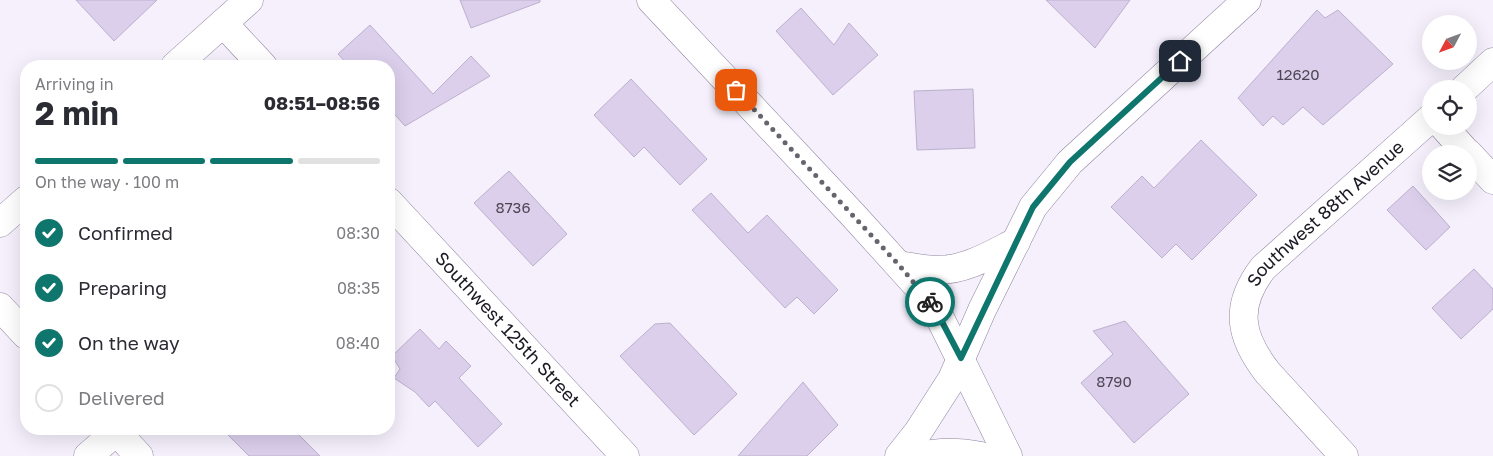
<!DOCTYPE html>
<meta charset="utf-8">
<style>
:root{--surface:#fff;--page:#f7f7f7;--text:#2b2b33;--muted:#7c7c81;--line:#e1e1e2;--accent:#0f766e}
body{margin:0;font-family:"Golos Text",sans-serif;background:var(--page);color:var(--text);height:100vh;display:flex;flex-direction:column;font-size:19px;white-space:nowrap}
*{box-sizing:border-box;margin:0}
p{font-size:16px;color:var(--muted)}
.icon{flex:none;width:28px;height:28px;fill:none;stroke:currentColor;stroke-width:2;stroke-linecap:round;stroke-linejoin:round}
.map{position:relative;flex:1;overflow:hidden}
.drawer{position:absolute;left:20px;top:60px;width:375px;height:375px;display:flex;flex-direction:column;background:var(--surface);border-radius:20px;box-shadow:0 5px 20px #0002}
.drawer>*{flex:none}
.needle{width:32px;rotate:229deg}
.fabs{position:absolute;left:1422px;top:15px;display:grid;gap:10px}
.fabs a{display:grid;place-items:center;width:55px;height:55px;border-radius:50%;background:var(--surface);box-shadow:0 5px 20px #0002;font-size:25px}
.pin{position:absolute;display:grid;place-items:center;width:42px;height:42px;color:#fff;margin:-21px;border-radius:10px;box-shadow:0 2px 8px #0006}
.courier{position:absolute;display:grid;place-items:center;width:50px;height:50px;margin:-25px;border:4px solid #0f766e;border-radius:50%;background:#fff;color:#222;box-shadow:0 1px 6px #0007}
.overview em{font-style:normal;font-weight:700}
.overview div{display:flex;flex-direction:column-reverse}
.overview{display:flex;align-items:center;justify-content:space-between;height:85px;padding:0 15px}
h1{font-size:32px;font-weight:700;line-height:38px}
.bar{display:grid;grid-template-columns:repeat(4,1fr);gap:8px 5px;align-content:center;height:60px;padding:0 15px}
.bar i{height:6px;border-radius:4px;background:var(--line)}
.bar .active{background:var(--accent)}
.bar p{grid-column:span 4}
ol{padding:0 15px;list-style:none}
li{display:flex;align-items:center;gap:15px;height:55px}
li p{margin-inline-start:auto}
li .icon{padding:5px;border-radius:50%;background:var(--accent);color:#fff;stroke-width:4}
li:last-child{color:var(--muted)}
li i{width:28px;height:28px;border:2px solid var(--line);border-radius:50%}
.map>svg:first-child{display:block}
.building{fill:#dbcfec;stroke:#bcb1cd}
.lines{fill:none;stroke-linecap:round;stroke-linejoin:round}
.minor-casing{stroke:#8f849f;stroke-width:29}
.major-casing{stroke:#8f849f;stroke-width:29}
.minor{stroke:#fff;stroke-width:28}
.major{stroke:#fff;stroke-width:28}
.done{stroke:#68646e;stroke-width:5;stroke-dasharray:0 9}
.route{stroke:#0f766e;stroke-width:6}
.labels{text-anchor:middle;stroke-width:4;stroke-linejoin:round;paint-order:stroke}
.number-label{font-size:15px;fill:#4c4654}
.street-label{font-size:18px;fill:#1c1822;stroke:#fff}
</style>
<div class="map">
<svg width="1493" height="456" viewBox="0 0 1493 456">
<rect width="100%" height="100%" fill="#f5f0fc"/>
<path class="building" d="M76,0H157L114,41Z
M460,0H540V2L471,28Z
M1046,0H1130L1095,48Z
M801,8L834,45L849,23L878,55L833,95L776,31Z
M1317,10L1325,18L1338,10L1393,64L1323,125L1303,107L1283,125L1273,116L1263,126L1238,98Z
M370,25L433,94L471,56L490,76L405,126L389,108V66H349L338,54Z
M631,79L707,159L680,185L644,147L634,157L594,115Z
M973,89L975,148L917,150L914,91Z
M1201,140L1257,195L1192,260L1176,244L1162,258L1111,207L1142,176L1154,188Z
M509,171L567,234L533,266L474,203Z
M1413,186L1450,227L1426,250L1387,210Z
M711,193L748,233L767,215L838,290L814,314L797,297L785,308L692,210Z
M1474,269L1493,289V309L1461,339L1432,308Z
M1125,321L1189,394L1134,443L1081,383L1113,354L1093,331Z
M670,323L737,394L694,435L620,356L655,324Z
M420,329L439,349L446,341L471,366L459,378L502,424L478,447L435,401L429,407L415,392L394,378L400,369L392,356Z
M803,382L838,425L807,456H738Z
M222,429H293L320,456H249Z"/>
<g class="lines">
<defs>
<g id="minor">
<path d="M651,0L853,215L921,290L940,318L1008,456"/>
<path d="M223,23L263,66"/>
<path d="M1464,89L1493,62"/>
<path d="M1443,126L1468,154"/>
<path d="M1469,154L1493,180"/>
<path id="s1" d="M389,202L625,456"/>
<path d="M899,265C912,267 926,270 938,270C966,270 992,254 1016,242"/>
<path d="M0,307L26,335"/>
<path d="M114,429L139,456"/>
<path d="M88,456L116,432"/>
<path d="M899,456L918,432L952,379L982,310L1033,207L1070,162L1247,0"/>
<path d="M921,456C941,451 960,452 981,456"/>
<path id="s2" d="M1344,456L1268,373C1239,336 1234,306 1263,268L1431,118"/>
</g>
<path id="major" d="M175,66L249,0
M0,223L26,200"/>
</defs>
<use href="#minor" class="minor-casing"/>
<use href="#major" class="major-casing"/>
<use href="#minor" class="minor"/>
<use href="#major" class="major"/>
</g>
<g class="lines">
<path class="done" d="M736,90L899,265L930,302"/>
<path class="route" d="M930,302L940,318L961,358L1033,207L1070,162L1180,61"/>
</g>
<g class="labels">
<g class="number-label">
<text x="1298" y="80">12620</text>
<text x="513" y="213">8736</text>
<text x="1114" y="387">8790</text>
</g>
<g class="street-label">
<text dy="6" stroke="none"><textPath href="#s2" startOffset="311">Southwest 88th Avenue</textPath></text>
<text dy="6" stroke="none"><textPath href="#s1" startOffset="174">Southwest 125th Street</textPath></text>
</g>
</g>
</svg>
<div class="fabs">
<a><svg class="needle" viewBox="-14 -14 28 28"><path d="M0-13l5 13h-10z" fill="#e53935"/><path d="M0 13l5-13h-10z" fill="#7c7c81"/></svg></a>
<a><svg class="icon" aria-label="locate" viewBox="0 0 24 24"><circle cx="12" cy="12" r="6"/><path d="M12 2v4M12 18v4M2 12h4M18 12h4"/></svg></a>
<a><svg class="icon" aria-label="layers" viewBox="0 0 24 24"><path d="M12 4l9 5-9 5-9-5zM3 14l9 5 9-5"/></svg></a>
</div>
<div class="pin" style="left:736px;top:90px;background:#ea580c"><svg class="icon" aria-label="bag" viewBox="0 0 24 24"><path d="M5 8h14l-1 12H6zM9 8a3 3 0 0 1 6 0"/></svg></div>
<div class="pin" style="left:1180px;top:61px;background:#1f2937"><svg class="icon" aria-label="home" viewBox="0 0 24 24"><path d="M3 11l9-7 9 7M6 9v11h12V9"/></svg></div>
<div class="courier" style="left:930px;top:302px"><svg class="icon" aria-label="bike" viewBox="0 0 24 24"><circle cx="6" cy="16" r="4"/><circle cx="18" cy="16" r="4"/><path d="M6 16l4-8h5l3 8M10 8l3 8H6M13 5h3"/></svg></div>
<section class="drawer">
<div class="overview"><div><h1>2 min</h1><p>Arriving in</p></div><em>08:51–08:56</em></div>
<div class="bar"><i class="active"></i><i class="active"></i><i class="active"></i><i></i><p>On the way · 100 m</p></div>
<ol>
<li><svg class="icon" aria-label="check" viewBox="0 0 24 24"><path d="M5 12l5 5 9-10"/></svg>Confirmed<p>08:30</p></li>
<li><svg class="icon" aria-label="check" viewBox="0 0 24 24"><path d="M5 12l5 5 9-10"/></svg>Preparing<p>08:35</p></li>
<li><svg class="icon" aria-label="check" viewBox="0 0 24 24"><path d="M5 12l5 5 9-10"/></svg>On the way<p>08:40</p></li>
<li><i></i>Delivered</li>
</ol>
</section>
</div>
